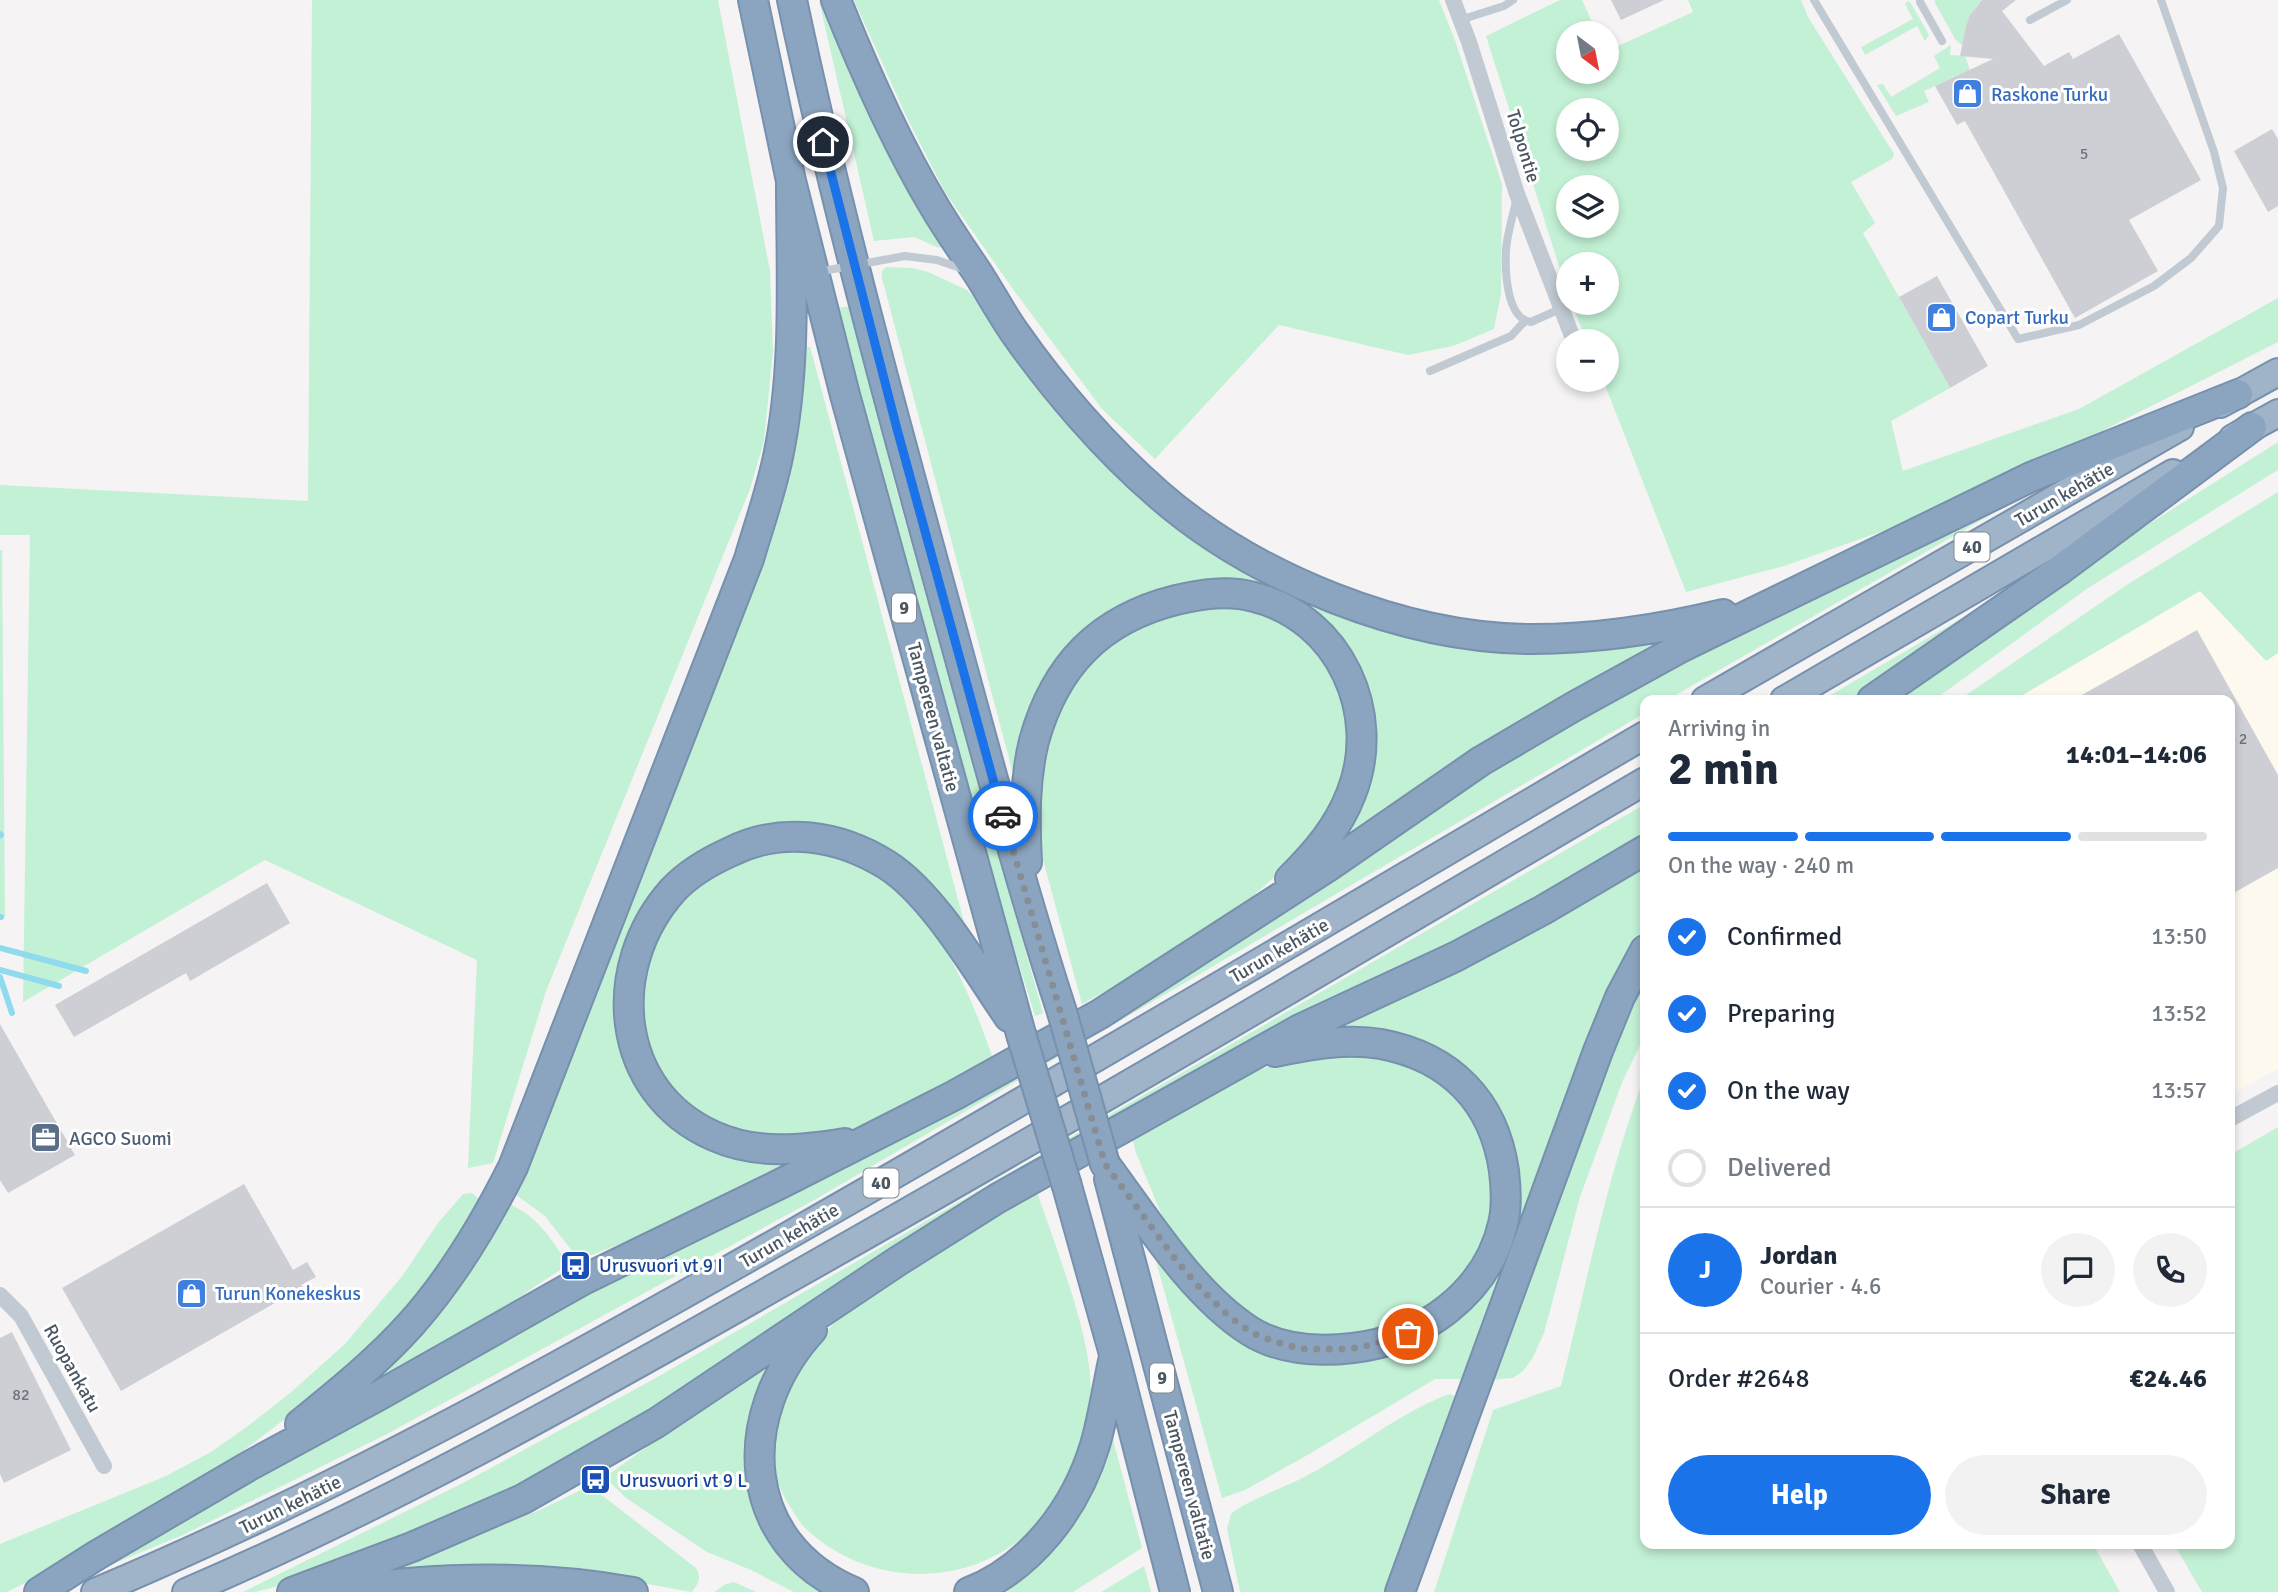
<!DOCTYPE html>
<meta charset="utf-8">
<style>
:root{--surface:#fff;--page:#f2f2f3;--text:#1f2937;--muted:#747a83;--line:#e0e1e3;--accent:#1a73e8}
body{margin:0;font-family:Signika,sans-serif;background:var(--page);color:var(--text);height:100vh;display:flex;flex-direction:column;font-size:26px;white-space:nowrap}
*{box-sizing:border-box;margin:0}
p{font-size:23px;color:var(--muted)}
.icon{flex:none;width:38px;height:38px;fill:none;stroke:currentColor;stroke-width:2;stroke-linecap:round;stroke-linejoin:round}
.map{position:relative;flex:1;overflow:hidden}
.details{position:absolute;left:1640px;top:695px;width:595px;height:854px;display:flex;flex-direction:column;background:var(--surface);border-radius:14px;box-shadow:0 4px 10px #0003}
.details>*{flex:none}
.needle{width:46px;rotate:148deg}
.buttons{position:absolute;left:1556px;top:21px;display:grid;gap:14px}
.buttons a{display:grid;place-items:center;width:63px;height:63px;border-radius:50%;background:var(--surface);box-shadow:0 4px 10px #0003;font-size:35px}
.pin{position:absolute;display:grid;place-items:center;width:60px;height:60px;color:#fff;margin:-30px;border:4px solid #fff;border-radius:50%;box-shadow:0 2px 7px #0007}
.courier{position:absolute;display:grid;place-items:center;width:70px;height:70px;margin:-35px;border:5px solid #1a73e8;border-radius:50%;background:#fff;color:#222;box-shadow:0 2px 9px #0007}
.headline em{font-style:normal;font-weight:800}
.headline div{display:flex;flex-direction:column-reverse}
.headline{display:flex;align-items:center;justify-content:space-between;height:119px;padding:0 28px}
h1{font-size:46px;font-weight:800;line-height:52px}
.bar{display:grid;grid-template-columns:repeat(4,1fr);gap:10px 7px;align-content:center;height:84px;padding:0 28px}
.bar i{height:9px;border-radius:5px;background:var(--line)}
.bar .current{background:var(--accent)}
.bar p{grid-column:span 4}
.line{display:flex;align-items:center;gap:18px;padding:0 28px;border-top:2px solid var(--line)}
.line div{flex:1}
.round{display:grid;place-items:center;flex:none;width:74px;height:74px;border-radius:37px;background:var(--page)}
ol{padding:0 28px;list-style:none}
li{display:flex;align-items:center;gap:21px;height:77px}
li p{margin-inline-start:auto}
li .icon{padding:7px;border-radius:50%;background:var(--accent);color:#fff;stroke-width:4}
li:last-child{color:var(--muted)}
li i{width:38px;height:38px;border:4px solid var(--line);border-radius:50%}
.cta{display:flex;gap:14px;margin-top:auto;padding:14px 28px}
.cta a{flex:1;height:80px;border-radius:42px;background:var(--accent);color:#fff;font-size:28px;font-weight:800;line-height:80px;text-align:center}
.cta a+a{background:var(--page);color:var(--text)}
.map>svg:first-child{display:block}
.commercial{fill:#fdf9ef}
.green{fill:#c3f1d5;fill-rule:evenodd}
.lines{fill:none;stroke-linecap:round;stroke-linejoin:round}
.stream{stroke:#90daee;stroke-width:6}
.building{fill:#cdcfd5}
.trunk-casing{stroke:#7690ad;stroke-width:30}
.motorway-casing{stroke:#7690ad;stroke-width:32}
.service{stroke:#c1cad2;stroke-width:8}
.minor{stroke:#c1cad2;stroke-width:16}
.trunk{stroke:#9fb4c9;stroke-width:26}
.motorway{stroke:#8ba5c1;stroke-width:28}
.motorway-bridge-casing{stroke:#7690ad;stroke-width:32;stroke-linecap:butt}
.motorway-bridge{stroke:#8ba5c1;stroke-width:28}
.done{stroke:#868d94;stroke-width:7;stroke-dasharray:0 12.6}
.route{stroke:#1a73e8;stroke-width:9}
.labels{text-anchor:middle;stroke-width:6;stroke-linejoin:round;paint-order:stroke}
.number-label{font-size:16px;fill:#6b747e}
.shield{fill:#fff;stroke:#808990;stroke-width:2}
.shield-label{font-size:18px;font-weight:bold;fill:#4a5661}
.shop-label{font-size:19px;fill:#366cbe;stroke:#fff;text-anchor:start}
.street-label{font-size:19px;fill:#4a5661;stroke:#fff}
.service-label{font-size:19px;fill:#4e5e75;stroke:#fff;text-anchor:start}
.transit-label{font-size:19px;fill:#164399;stroke:#fff;text-anchor:start}
</style>
<div class="map">
<svg width="2278" height="1592" viewBox="0 0 2278 1592">
<rect width="100%" height="100%" fill="#f5f3f3"/>
<path class="commercial" d="M2227,554L2278,603V1069L2230,1095V700H1986Z"/>
<path class="green" d="M312,0H718L770,271L773,351L764,441L750,489L546,991L493,1163L468,1168L477,960L265,860L23,1002L30,535H0V485L308,501Z
M819,0H826L944,244L939,248L914,237L874,241Z
M854,0H1439L1456,43L1502,184L1501,294L1494,329L1453,346L1408,355L1279,325L1155,459L1102,409L1015,292L945,192L907,118Z
M1560,0H1582L1597,33H1568V72H1606L1607,51L1693,12L1688,0H1801L1808,17L1894,154L1892,159L1851,182L1875,223L1863,233L1950,388L1891,421L1903,471L2079,409L2278,298V342L2090,437L1917,519L1784,566L1686,592L1603,380H1606V341H1587L1571,303H1606V264H1568V294L1486,36ZM1568,110H1606V149H1568ZM1568,187H1606V226H1568Z
M1936,0H1982C1968,14 1964,28 1964,47L1955,39L1934,1Z
M1908,1L1910,2L1929,35L1925,41L1917,26L1865,55L1861,47L1913,19L1905,4Z
M1951,45L1950,55L1965,56L1970,70L1924,91L1929,102L1896,116L1877,85L1883,84L1891,97L1940,68L1934,56Z
M886,267L912,268L928,272L967,290L998,321L1131,477L1355,614L1680,636L1328,855L1348,831L1358,815L1364,800L1370,773L1343,643L1189,584L1155,592L1110,616L1016,785L882,278V271Z
M851,306L896,489L1043,1013L1035,1016C962,782 896,546 838,308Z
M805,347H810L813,358L967,933C957,919 948,902 936,889C919,871 887,845 863,835C777,800 682,839 639,919L642,1092C651,1105 661,1118 673,1129C708,1159 762,1165 806,1162L653,1231L579,1260L545,1216L512,1192L684,755L801,349Z
M2278,442V470L2088,588L1934,700H1898L2075,571Z
M2041,486L1667,700H1645V713L816,1199L387,1434L185,1534L108,1566L107,1564L175,1522L537,1318L807,1182L912,1133L996,1086L1533,741L1720,641Z
M2278,492V653L2266,661L2200,591L2014,700H1959L2128,584Z
M0,550H2L5,917L0,915Z
M2034,576L1854,700H1822Z
M1215,602L1273,613L1319,648L1341,685L1350,729L1347,771L1329,815L1278,874L1244,904L1183,949L1082,1004L1039,845L1036,788L1053,719L1079,675L1104,649L1142,622Z
M1645,804V838L1526,909L1139,1105L975,1196L670,1403L530,1483L286,1584L255,1592H243L463,1483L654,1379Z
M803,847C818,852 835,854 850,860C929,893 967,983 993,1059L855,1130L824,1137L742,1135L696,1113L670,1086L649,1052L645,1035L640,991L653,946L674,909L712,873L756,851Z
M1645,864V936L1615,993L1505,1278L1461,1379H1435L1304,1457L1245,1490L1222,1498L1150,1240L1198,1306L1366,1359L1407,1349L1455,1320L1469,1308L1483,1292L1507,1249L1483,1090L1330,1032L1468,968L1577,906Z
M1645,979V1035L1623,1080L1580,1197L1544,1333L1532,1359L1523,1371L1513,1378L1490,1380L1604,1069Z
M1351,1055L1400,1061L1427,1073L1450,1090L1469,1114L1480,1134L1493,1170L1492,1216L1484,1247L1445,1299L1378,1336L1297,1337L1249,1319L1196,1267L1171,1231L1160,1211L1136,1153L1132,1137C1183,1109 1235,1073 1292,1060C1312,1056 1332,1056 1351,1055Z
M1645,1075V1544H2093L2120,1592H1434L1493,1410L1561,1386C1587,1282 1607,1175 1645,1075Z
M2278,1127V1592H2202L2174,1544H2230V1155Z
M1037,1192C1056,1249 1092,1336 1091,1394C1090,1435 1072,1479 1048,1512C984,1592 870,1592 803,1526C789,1506 773,1482 772,1457C770,1416 798,1368 822,1337C846,1306 890,1281 923,1261C961,1238 999,1215 1037,1192Z
M472,1193L480,1200C473,1214 467,1230 459,1243C439,1275 412,1302 386,1328C279,1438 144,1523 7,1592H0V1544L166,1476L211,1452L248,1426L289,1394L345,1344L403,1275L438,1223L463,1194Z
M506,1202C540,1218 548,1235 569,1265C542,1280 519,1299 493,1315C442,1347 390,1374 338,1403Z
M783,1349L761,1386L754,1403L750,1421L748,1461L827,1592H794L751,1570L707,1552L626,1498L605,1477Z
M1450,1394L1459,1398L1393,1592H1240L1227,1529L1231,1514C1248,1499 1287,1487 1308,1475C1356,1450 1399,1412 1450,1394Z
M1112,1436L1142,1548L1073,1592H994Z
M587,1487L599,1493L696,1568C702,1578 698,1584 692,1592L608,1577L379,1575L542,1509Z
M1144,1566L1151,1592H1101Z
M734,1582L756,1592H714L726,1584Z"/>
<g class="lines">
<path class="stream" d="M0,834L1,835
M0,917H1
M0,948L86,971
M0,970L59,986
M0,977L12,1013"/>
</g>
<path class="building" d="M1611,0H1664L1621,20Z
M1982,0H2016L2002,11L2044,66L2069,52L2073,59L2119,34L2201,180L2129,220L2158,271L2075,318L1965,121L1957,125L1935,86L1993,59L1960,56L1966,26L1970,15Z
M2272,129L2278,139V206L2268,212L2234,151Z
M1937,276L1988,366L1950,388L1899,297Z
M2197,630L2278,775V868L2230,895V700H2073Z
M267,883L290,923L190,981L186,973L74,1037L55,1005Z
M0,1024L75,1155L8,1193L0,1180Z
M244,1184L293,1270L307,1262L316,1277L301,1285L303,1287L121,1391L62,1288Z
M12,1332L71,1450L4,1483L0,1474V1338Z"/>
<g class="lines">
<defs>
<path id="trunk" d="M2220,404L2278,372
M2233,438L2278,413
M1705,700L2180,427
M1784,700L2173,473
M95,1592C334,1492 559,1366 784,1238C1073,1074 1358,903 1645,735
M186,1592C397,1502 597,1388 796,1275C1081,1114 1362,947 1645,781"/>
<path id="motorway" d="M753,0L791,181L845,395L1021,1034
M792,0C834,199 887,394 941,590C980,731 1017,873 1062,1012
M836,0C864,70 895,141 934,206C947,228 962,250 977,272C990,292 1001,313 1015,333C1054,389 1106,449 1158,494C1254,578 1405,639 1533,639C1597,639 1661,629 1723,614
M1872,700L2061,569L2252,427
M1027,862C1025,821 1024,782 1034,741C1055,665 1100,619 1176,600C1202,594 1228,590 1254,597C1340,618 1383,714 1351,794C1338,828 1315,854 1290,879
M845,1143C802,1150 756,1155 714,1136C614,1092 604,967 673,890C688,874 710,861 730,852C782,826 839,835 887,865C934,895 977,971 1009,1017
M1105,1164C1146,1219 1192,1294 1250,1331C1280,1350 1319,1352 1353,1348C1422,1340 1487,1293 1503,1224C1507,1208 1506,1188 1504,1171C1494,1101 1450,1057 1381,1044C1345,1038 1310,1045 1275,1052
M1109,1179L1218,1592
M1067,1186L1114,1354L1175,1592
M812,1330C734,1415 739,1544 854,1592
M300,1424C338,1393 378,1361 411,1324C453,1277 485,1223 513,1167L749,559C759,525 771,491 778,457C797,367 791,272 791,181
M39,1592L97,1555L249,1466L378,1396L583,1280L780,1184L955,1095L1100,1014L1329,866L1481,761L1573,707L1682,647L2033,476L2238,394
M292,1592L412,1547L523,1499L656,1423L898,1261L998,1198L1300,1029L1455,957L1543,910L1645,850
M330,1592C430,1577 533,1574 633,1592
M969,1592C1031,1568 1076,1508 1095,1445C1103,1418 1107,1389 1113,1361
M1400,1592L1598,1051L1620,997L1645,950"/>
</defs>
<use href="#trunk" class="trunk-casing"/>
<use href="#motorway" class="motorway-casing"/>
<path class="service" d="M1814,0L2018,339L2079,325L2154,286L2191,258L2219,226L2223,188L2214,152L2161,0
M1920,2L1942,41
M1460,20L1504,6L1513,0
M2030,20L2067,0
M1516,201C1513,216 1507,234 1506,250C1505,269 1506,319 1531,322L1560,309
M817,272L905,256L937,260L966,270
M1430,371L1511,336L1525,321"/>
<path class="minor" d="M1453,0L1469,42L1517,194L1574,341
M2230,1119L2278,1093
M0,1295L21,1316L104,1466
M2140,1544L2167,1592"/>
<use href="#trunk" class="trunk"/>
<use href="#motorway" class="motorway"/>
<defs>
<path id="motorway-bridge" d="M1062,1012L1105,1164
M1021,1034L1067,1186"/>
</defs>
<use href="#motorway-bridge" class="motorway-bridge-casing"/>
<use href="#motorway-bridge" class="motorway-bridge"/>
</g>
<g class="lines">
<path class="done" d="M1003,816L1105,1164L1176,1260L1200,1288L1230,1317L1252,1333L1276,1342L1302,1349H1346L1363,1347L1408,1334"/>
<path class="route" d="M823,142L897,429L1003,816"/>
</g>
<defs>
<symbol id="shop-square" viewBox="-11 -11 22 22"><rect x="-9" y="-9" width="18" height="18" rx="4" fill="#3f7fe0" stroke="#fff"/><path d="M-5-2.5h2.3a2.7 3.5 0 0 1 5.4 0H5L5.5 6h-11ZM-1.5-2.5h3a1.5 2.3 0 0 0-3 0Z" fill="#fff"/></symbol>
<symbol id="office-square" viewBox="-11 -11 22 22"><rect x="-9" y="-9" width="18" height="18" rx="4" fill="#5c6f8a" stroke="#fff"/><path d="M-6-3h4V-5.5h4V-3h4V5H-6ZM-1-4.5V-3h2v-1.5ZM-6 0V1H6V0Z" fill="#fff"/></symbol>
<symbol id="bus-square" viewBox="-11 -11 22 22"><rect x="-9" y="-9" width="18" height="18" rx="4" fill="#1a4fb4" stroke="#fff"/><path d="M-5-6H5V4H4V6H2V4H-2V6H-4V4H-5ZM-3.5-4V0h7V-4ZM-3.5 1.2v1.5H-2V1.2ZM2 1.2v1.5H3.5V1.2Z" fill="#fff"/></symbol>
</defs>
<g fill-rule="evenodd">
<use href="#shop-square" x="1950" y="76" width="35" height="35"/>
<use href="#shop-square" x="1924" y="300" width="35" height="35"/>
<use href="#office-square" x="28" y="1120" width="35" height="35"/>
<use href="#bus-square" x="558" y="1248" width="35" height="35"/>
<use href="#shop-square" x="174" y="1276" width="35" height="35"/>
<use href="#bus-square" x="578" y="1462" width="35" height="35"/>
</g>
<g class="labels">
<g class="number-label">
<text x="2084" y="159">5</text>
<text x="2243" y="744">2</text>
<text x="21" y="1400">82</text>
</g>
<g class="shield">
<rect x="1954.5" y="532.5" width="35" height="29" rx="5"/>
<rect x="892" y="593.5" width="24" height="29" rx="5"/>
<rect x="863.5" y="1168.5" width="35" height="29" rx="5"/>
<rect x="1150" y="1363.5" width="24" height="29" rx="5"/>
</g>
<g class="shield-label">
<text x="1972" y="553">40</text>
<text x="904" y="614">9</text>
<text x="881" y="1189">40</text>
<text x="1162" y="1384">9</text>
</g>
<g class="shop-label">
<text x="1991" y="101">Raskone Turku</text>
<text x="1965" y="324">Copart Turku</text>
<text x="215" y="1300">Turun Konekeskus</text>
</g>
<g class="street-label">
<text transform="translate(1524 146) rotate(73)" y="7">Tolpontie</text>
<text transform="translate(2064 494) rotate(-30)" y="7">Turun kehätie</text>
<text transform="translate(934 717) rotate(75)" y="7">Tampereen valtatie</text>
<text transform="translate(1279 950) rotate(-30)" y="7">Turun kehätie</text>
<text transform="translate(789 1235) rotate(-30)" y="7">Turun kehätie</text>
<text transform="translate(73 1368) rotate(61)" y="7">Ruopankatu</text>
<text transform="translate(1190 1485) rotate(75)" y="7">Tampereen valtatie</text>
<text transform="translate(290 1504) rotate(-26)" y="7">Turun kehätie</text>
</g>
<g class="service-label">
<text x="69" y="1145">AGCO Suomi</text>
</g>
<g class="transit-label">
<text x="599" y="1272">Urusvuori vt 9 I</text>
<text x="619" y="1487">Urusvuori vt 9 L</text>
</g>
</g>
</svg>
<div class="buttons">
<a><svg class="needle" viewBox="-14 -14 28 28"><path d="M0-13l5 13h-10z" fill="#e53935"/><path d="M0 13l5-13h-10z" fill="#747a83"/></svg></a>
<a><svg class="icon" aria-label="locate" viewBox="0 0 24 24"><circle cx="12" cy="12" r="6"/><path d="M12 2v4M12 18v4M2 12h4M18 12h4"/></svg></a>
<a><svg class="icon" aria-label="layers" viewBox="0 0 24 24"><path d="M12 4l9 5-9 5-9-5zM3 14l9 5 9-5"/></svg></a>
<a>+</a>
<a>−</a>
</div>
<div class="pin" style="left:1408px;top:1334px;background:#ea580c"><svg class="icon" aria-label="bag" viewBox="0 0 24 24"><path d="M5 8h14l-1 12H6zM9 8a3 3 0 0 1 6 0"/></svg></div>
<div class="pin" style="left:823px;top:142px;background:#1f2937"><svg class="icon" aria-label="home" viewBox="0 0 24 24"><path d="M3 11l9-7 9 7M6 9v11h12V9"/></svg></div>
<div class="courier" style="left:1003px;top:816px"><svg class="icon" aria-label="car" viewBox="0 0 24 24"><path d="M5 17H2v-5l4-1 3-4h7l3 4 3 1v5h-3M9 17h6M6 11h13"/><circle cx="7" cy="17" r="2"/><circle cx="17" cy="17" r="2"/></svg></div>
<section class="details">
<div class="headline"><div><h1>2 min</h1><p>Arriving in</p></div><em>14:01–14:06</em></div>
<div class="bar"><i class="current"></i><i class="current"></i><i class="current"></i><i></i><p>On the way · 240 m</p></div>
<ol>
<li><svg class="icon" aria-label="check" viewBox="0 0 24 24"><path d="M5 12l5 5 9-10"/></svg>Confirmed<p>13:50</p></li>
<li><svg class="icon" aria-label="check" viewBox="0 0 24 24"><path d="M5 12l5 5 9-10"/></svg>Preparing<p>13:52</p></li>
<li><svg class="icon" aria-label="check" viewBox="0 0 24 24"><path d="M5 12l5 5 9-10"/></svg>On the way<p>13:57</p></li>
<li><i></i>Delivered</li>
</ol>
<div class="line" style="height:126px"><b class="round" style="background:var(--accent);color:#fff">J</b><div><b>Jordan</b><p>Courier · 4.6</p></div><a class="round"><svg class="icon" aria-label="chat" viewBox="0 0 24 24"><path d="M4 5h16v11H9l-5 4z"/></svg></a><a class="round"><svg class="icon" aria-label="phone" viewBox="0 0 24 24"><path d="M5 4h4l2 5-3 2q2 4 5 5l2-3 5 2v4C11 20 4 13 5 4z"/></svg></a></div>
<div class="line" style="height:91px"><div>Order #2648</div><b>€24.46</b></div>
<div class="cta"><a>Help</a><a>Share</a></div>
</section>
</div>
